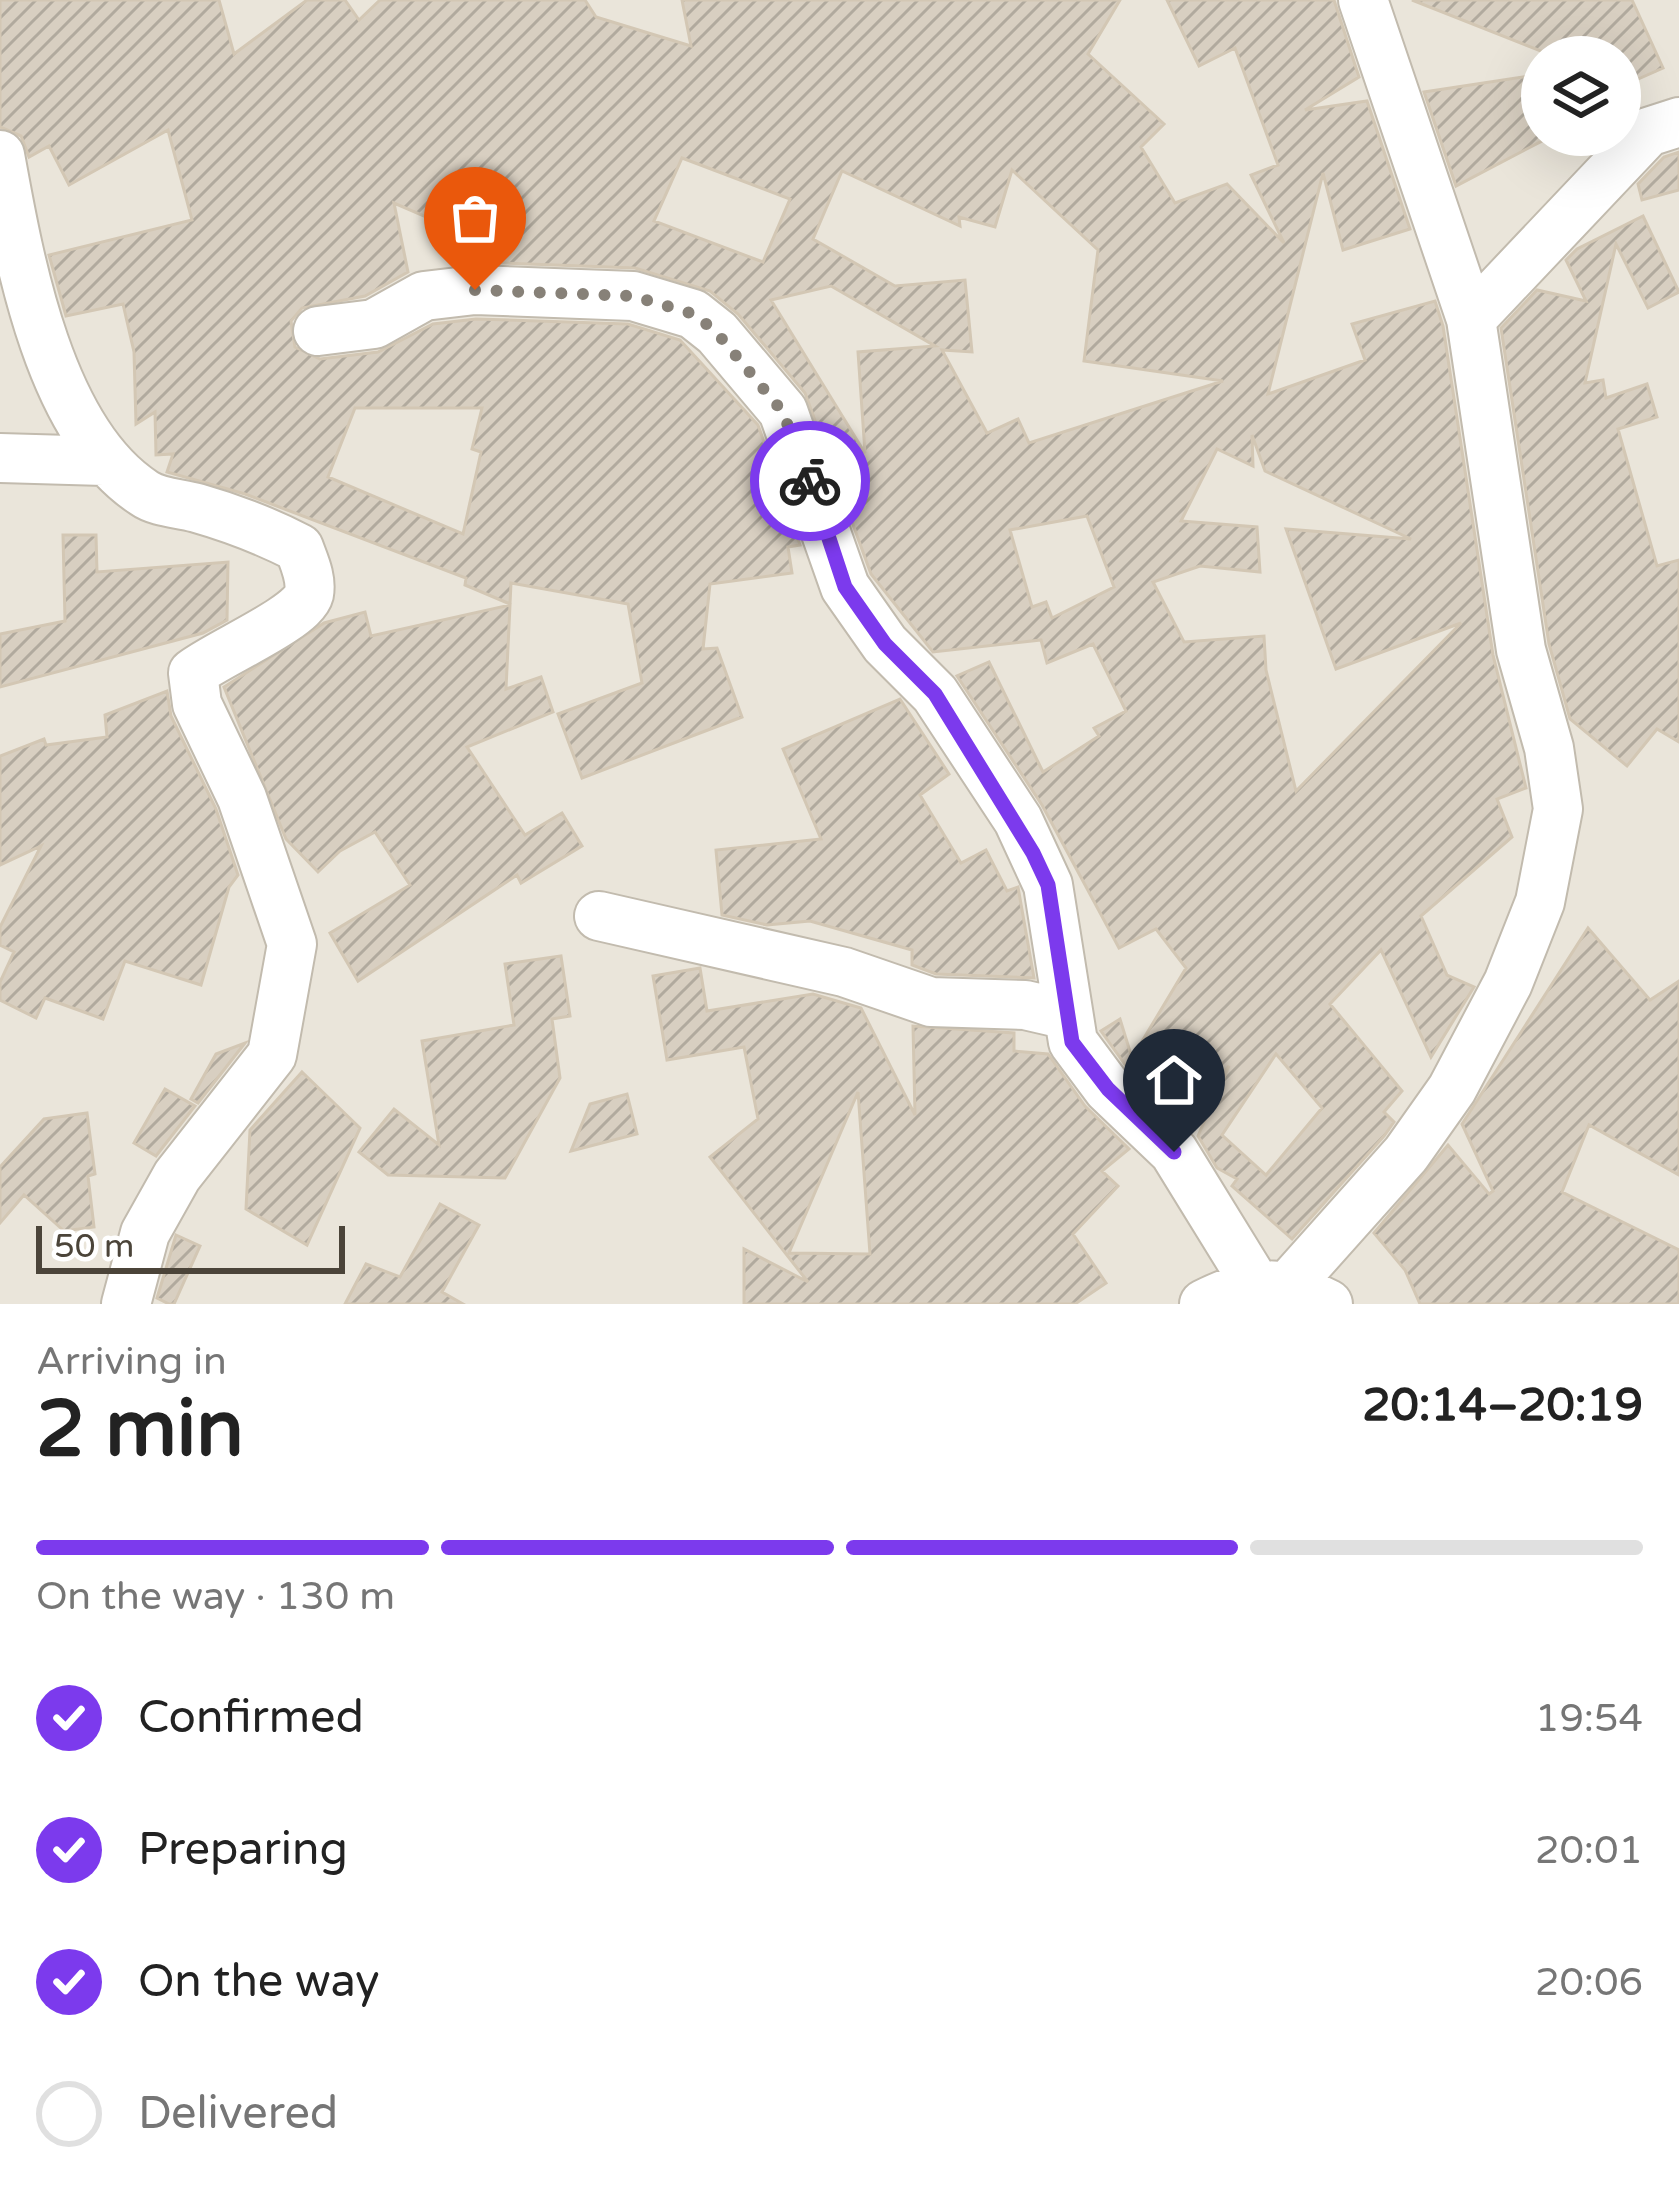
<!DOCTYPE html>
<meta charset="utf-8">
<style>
:root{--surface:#fff;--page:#f2f2f2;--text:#222;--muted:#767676;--line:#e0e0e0;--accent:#7c3aed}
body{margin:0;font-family:"Varela Round",sans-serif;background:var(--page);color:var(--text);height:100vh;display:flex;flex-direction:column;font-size:45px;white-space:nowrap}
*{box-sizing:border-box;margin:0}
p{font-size:39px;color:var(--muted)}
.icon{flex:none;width:66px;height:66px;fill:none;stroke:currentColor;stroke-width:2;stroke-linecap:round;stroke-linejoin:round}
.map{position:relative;height:1304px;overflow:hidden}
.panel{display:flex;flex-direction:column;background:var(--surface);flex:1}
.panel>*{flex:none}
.tools{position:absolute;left:1521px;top:36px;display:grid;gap:24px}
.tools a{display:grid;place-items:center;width:120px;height:120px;border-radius:50%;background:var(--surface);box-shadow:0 12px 48px #0002;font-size:60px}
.scale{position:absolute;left:36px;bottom:30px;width:309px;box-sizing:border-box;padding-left:12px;border:6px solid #4b4439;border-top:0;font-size:33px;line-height:42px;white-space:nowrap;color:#4b4439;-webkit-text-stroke:9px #fff;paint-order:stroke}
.pin{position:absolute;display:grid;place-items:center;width:102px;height:102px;color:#fff;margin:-123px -51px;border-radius:50% 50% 50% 0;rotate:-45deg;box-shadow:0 0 12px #0007}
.pin .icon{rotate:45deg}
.courier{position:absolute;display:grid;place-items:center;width:120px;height:120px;margin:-60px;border:9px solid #7c3aed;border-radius:50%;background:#fff;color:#222;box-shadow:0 3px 15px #0007}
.overview em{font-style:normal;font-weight:700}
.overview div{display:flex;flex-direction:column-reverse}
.overview{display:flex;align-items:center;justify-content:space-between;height:204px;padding:0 36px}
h1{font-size:78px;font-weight:700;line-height:90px}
.bar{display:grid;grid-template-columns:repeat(4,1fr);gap:18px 12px;align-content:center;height:144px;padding:0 36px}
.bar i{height:15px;border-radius:9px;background:var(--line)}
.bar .selected{background:var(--accent)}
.bar p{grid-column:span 4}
ol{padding:0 36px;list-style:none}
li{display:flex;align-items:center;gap:36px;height:132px}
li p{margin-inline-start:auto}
li .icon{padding:12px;border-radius:50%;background:var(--accent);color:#fff;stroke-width:4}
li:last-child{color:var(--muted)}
li i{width:66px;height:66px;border:6px solid var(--line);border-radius:50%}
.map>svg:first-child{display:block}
.residential{fill:#eae5da;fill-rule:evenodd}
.building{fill:url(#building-hatch);stroke:#d3c7b4;stroke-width:3;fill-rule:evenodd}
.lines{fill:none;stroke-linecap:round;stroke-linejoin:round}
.minor-casing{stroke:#c2bbae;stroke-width:52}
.minor{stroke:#fff;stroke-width:48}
.done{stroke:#878178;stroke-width:12;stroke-dasharray:0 21.6}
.route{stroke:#7c3aed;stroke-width:15}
</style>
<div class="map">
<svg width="1679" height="1304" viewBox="0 0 1679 1304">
<defs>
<pattern id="building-hatch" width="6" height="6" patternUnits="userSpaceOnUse" patternTransform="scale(3)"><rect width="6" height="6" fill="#d8cfc1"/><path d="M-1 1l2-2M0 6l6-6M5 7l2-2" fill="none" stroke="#b1aa9e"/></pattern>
</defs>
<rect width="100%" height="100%" fill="#f6f3ec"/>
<path class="residential" d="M0,0H1679V1304H0ZM1542,57H1620V135H1542Z"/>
<path class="building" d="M0,0H219L234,54L307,0H345L359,20L380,0H585L596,17L691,46L682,0H1120L1088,54L1164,124L1141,147L1175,203L1227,184L1284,243L1251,175L1278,165L1235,48L1199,66L1167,0H1334L1359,77L1305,110L1367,101L1410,229L1343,250L1323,173L1268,394L1365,360L1352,324L1435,301L1443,326L1493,655L1526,788L1497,799L1512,837L1421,916L1447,975L1474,987L1431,1057L1381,950L1330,1004L1402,1091L1384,1112L1394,1122L1384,1136L1292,1239L1232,1186L1237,1179L1217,1168L1198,1136L1229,1066L1180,1118L1129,1070L1101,1031L1120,1019L1132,1058L1186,968L1156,929L1119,948L1042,805L957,676L989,662L1043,772L1099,736L1094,728L1126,711L1093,644L1047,663L1041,640L933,652L871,574L805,393L738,314L710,291L635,268L477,262L475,244L459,231L394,203L408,272L365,296L302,308L291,321L295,347L320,359L378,352L433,324L476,319L628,324L680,340L758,425L800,545L788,547L792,573L710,584L703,649L717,648L742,717L582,778L558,714L642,683L628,604L511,583L510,604L465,585L466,578L245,494L167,472L173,454L156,455L155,412L136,424L134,352L123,304L66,316L49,255L192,220L168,130L69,185L49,146L29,157L21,136L0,127ZM682,158L790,199L763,262L654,221ZM1012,170L1098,250L1084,361L1223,381L1029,443L1018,419L987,433L942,350L972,352L965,280L895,286L813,239L842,171L960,226L959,217L995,227ZM831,286L935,346L858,352L865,453L771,300ZM355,408H482L472,449L481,452L463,534L328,477ZM1252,435L1265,471L1411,539L1286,529L1336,669L1461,623L1296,791L1266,670L1264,636L1184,642L1153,582L1200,566L1260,572L1257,527L1181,521L1217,449L1253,466ZM1087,516L1114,587L1052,618L1046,602L1032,607L1010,530ZM1276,1054L1322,1108L1266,1175L1222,1135Z
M1412,0H1632L1663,68L1620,87V57H1556Z
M1542,74V141L1456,186L1424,92Z
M1679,152V190L1642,200L1638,184L1664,157Z
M1643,216L1679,292L1648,308L1616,244L1585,383L1603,380L1606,398L1647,384L1657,417L1618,429L1657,566L1679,560V742L1657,729L1627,766L1570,719L1549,644L1501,328L1537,290L1586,301L1566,260L1577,249Z
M63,535H96L97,572L228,562L227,620L203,633L0,687V634L65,621Z
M510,605L506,689L541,677L553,712L467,747L525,835L562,813L582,846L521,883L517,875L358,981L330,933L410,885L375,832L340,851L318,872L286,839L224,687L324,623L365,612L371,636Z
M167,691L171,716L216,809L238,875L229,887L201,985L125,961L103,1019L45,998L36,1018L0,1000V982L14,952L0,945V927L41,846L0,865V756L44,739L46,745L107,737L105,715Z
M900,699L949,774L920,795L961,863L986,850L1007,891L1018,887L1034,978L936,974L912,965V950L810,921L767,925L722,915L716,850L821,839L783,749Z
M1588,928L1650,1000L1679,981V1175L1589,1125L1562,1192L1679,1250V1304H1420L1405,1270L1374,1233L1448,1145L1489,1194L1493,1191L1462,1124Z
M561,956L570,1016L552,1019L560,1078L505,1178L388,1175L359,1152L394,1109L439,1145L422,1041L514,1025L505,964Z
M700,968L707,1011L813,994L861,1008L915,1115L913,1026L1014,1033V1051L1048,1054L1085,1106L1129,1149L1102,1171L1118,1186L1073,1234L1106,1283L1075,1304H744V1249L808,1282L710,1157L758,1119L744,1047L667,1060L653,976ZM858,1092L870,1254L789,1253Z
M245,1043L198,1103L191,1099L216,1054Z
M302,1072L360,1128L307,1245L246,1209L250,1130Z
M165,1089L195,1106L156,1156L134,1143Z
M627,1094L637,1134L571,1151L590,1104Z
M87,1113L95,1174L88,1176L94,1227L64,1231L24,1195L0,1223V1167L44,1119Z
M440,1204L479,1225L442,1292L463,1304H345L366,1264L400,1277Z
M176,1235L200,1246L174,1304H169L157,1298Z"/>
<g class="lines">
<defs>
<path id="minor" d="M0,155C19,260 49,431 144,493C158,503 180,503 197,508C232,518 266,531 299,548C304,562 312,578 309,594C303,618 217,654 193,673L197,704L242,798L292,944L272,1055L177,1176L145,1233L126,1304
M1471,319L1648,132L1679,122
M318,331L374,324L424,296L475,290L633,296L693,314L717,333L783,411L845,587L885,644L935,694L1018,820L1048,885L1073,1042L1108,1089L1174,1152L1256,1285
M0,458L104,461
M599,916L844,972L931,1002L1025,1005L1064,1014
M1289,1285L1406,1154L1452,1089L1508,983L1540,902L1558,809L1549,748L1521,650L1471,319L1363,0
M1204,1304C1255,1279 1278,1279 1328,1304"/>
</defs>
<use href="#minor" class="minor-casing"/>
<use href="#minor" class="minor"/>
</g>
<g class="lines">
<path class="done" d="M475,290L633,296L694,314L717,333L782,411L810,481"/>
<path class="route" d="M810,481L845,587L885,644L935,694L1033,853L1048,885L1072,1042L1108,1089L1174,1152"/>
</g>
</svg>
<div class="tools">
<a><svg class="icon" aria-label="layers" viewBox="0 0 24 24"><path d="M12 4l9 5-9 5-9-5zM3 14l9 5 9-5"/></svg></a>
</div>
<div class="scale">50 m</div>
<div class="pin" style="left:475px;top:290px;background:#ea580c"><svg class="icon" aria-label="bag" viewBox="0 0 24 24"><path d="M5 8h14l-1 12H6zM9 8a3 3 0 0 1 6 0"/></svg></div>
<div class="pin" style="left:1174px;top:1152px;background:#1f2937"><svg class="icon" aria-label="home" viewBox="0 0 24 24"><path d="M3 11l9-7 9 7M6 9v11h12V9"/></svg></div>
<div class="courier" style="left:810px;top:481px"><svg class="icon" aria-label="bike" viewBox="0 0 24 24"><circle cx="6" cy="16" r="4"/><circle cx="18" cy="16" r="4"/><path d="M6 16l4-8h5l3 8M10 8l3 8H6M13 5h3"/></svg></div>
</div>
<section class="panel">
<div class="overview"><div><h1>2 min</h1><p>Arriving in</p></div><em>20:14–20:19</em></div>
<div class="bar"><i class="selected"></i><i class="selected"></i><i class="selected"></i><i></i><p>On the way · 130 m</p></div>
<ol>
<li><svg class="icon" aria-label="check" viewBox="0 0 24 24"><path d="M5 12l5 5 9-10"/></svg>Confirmed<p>19:54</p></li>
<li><svg class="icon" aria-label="check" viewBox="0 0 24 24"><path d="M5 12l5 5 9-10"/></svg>Preparing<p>20:01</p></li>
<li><svg class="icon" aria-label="check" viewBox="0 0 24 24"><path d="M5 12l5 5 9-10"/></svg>On the way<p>20:06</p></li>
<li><i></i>Delivered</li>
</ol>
</section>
